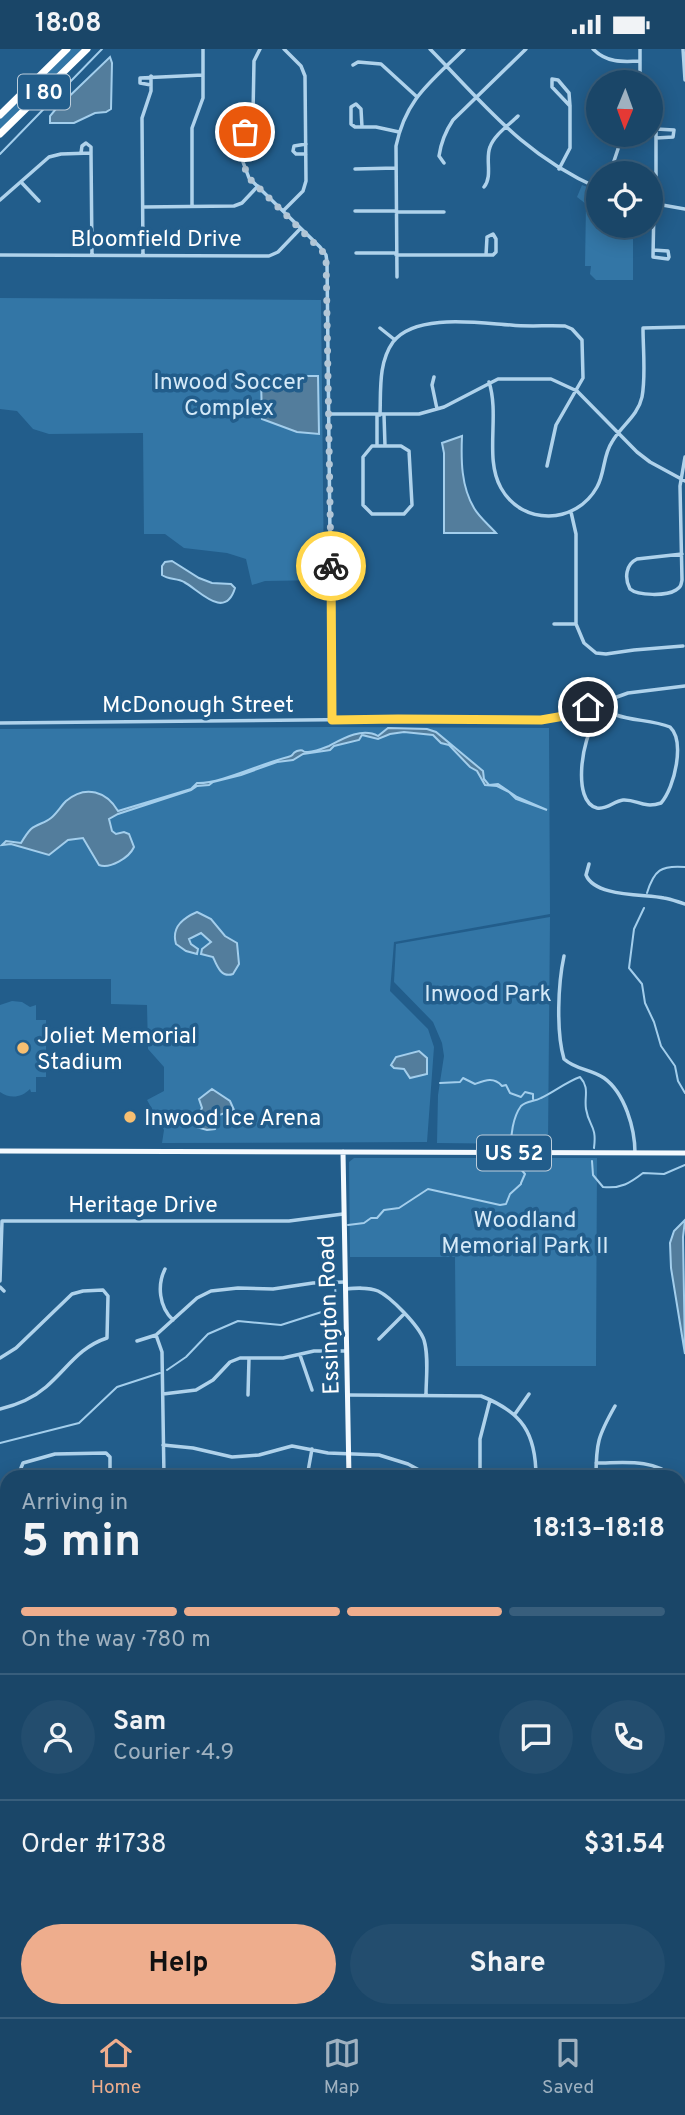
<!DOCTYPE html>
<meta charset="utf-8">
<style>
:root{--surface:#1a4668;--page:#234d6e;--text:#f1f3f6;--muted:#9fb1c0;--line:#385e7c;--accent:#eead8d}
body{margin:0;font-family:Overpass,sans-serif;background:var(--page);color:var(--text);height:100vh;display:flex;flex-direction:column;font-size:26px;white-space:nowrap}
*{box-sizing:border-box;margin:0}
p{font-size:23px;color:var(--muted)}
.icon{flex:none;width:38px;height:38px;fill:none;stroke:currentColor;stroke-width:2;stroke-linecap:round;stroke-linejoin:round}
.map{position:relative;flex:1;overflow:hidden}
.side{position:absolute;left:0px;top:1421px;width:686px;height:548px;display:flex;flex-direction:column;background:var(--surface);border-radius:21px 21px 0 0;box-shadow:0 4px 18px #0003,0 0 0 2px var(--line)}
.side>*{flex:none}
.needle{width:46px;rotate:181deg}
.fabs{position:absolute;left:586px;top:21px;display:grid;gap:14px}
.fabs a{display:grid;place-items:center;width:77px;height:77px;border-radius:50%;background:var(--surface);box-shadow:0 4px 18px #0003,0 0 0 2px var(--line);font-size:35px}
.pin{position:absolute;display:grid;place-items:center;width:60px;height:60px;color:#fff;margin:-30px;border:4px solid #fff;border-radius:50%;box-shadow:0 2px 7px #0007}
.courier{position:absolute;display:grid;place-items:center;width:70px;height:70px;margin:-35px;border:5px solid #ffd54a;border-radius:50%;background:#fff;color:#222;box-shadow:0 2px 9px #0007}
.summary em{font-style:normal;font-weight:700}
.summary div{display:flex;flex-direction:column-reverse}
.summary{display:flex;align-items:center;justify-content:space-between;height:119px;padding:0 21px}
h1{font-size:46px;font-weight:700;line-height:52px}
.bar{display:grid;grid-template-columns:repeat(4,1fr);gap:10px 7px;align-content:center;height:84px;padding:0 21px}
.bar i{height:9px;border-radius:5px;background:var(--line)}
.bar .selected{background:var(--accent)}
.bar p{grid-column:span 4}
.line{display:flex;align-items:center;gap:18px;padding:0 21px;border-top:2px solid var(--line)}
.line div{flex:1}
.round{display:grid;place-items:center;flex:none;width:74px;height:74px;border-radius:37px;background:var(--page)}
.action{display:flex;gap:14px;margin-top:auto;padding:14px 21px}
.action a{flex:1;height:80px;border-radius:42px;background:var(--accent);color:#111;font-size:28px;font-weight:700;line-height:80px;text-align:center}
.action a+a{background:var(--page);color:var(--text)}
.status{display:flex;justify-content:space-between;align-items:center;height:49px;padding:0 35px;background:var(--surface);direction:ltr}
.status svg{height:19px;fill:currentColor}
.tab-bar{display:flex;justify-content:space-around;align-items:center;height:98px;border-top:2px solid var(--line);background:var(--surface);font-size:19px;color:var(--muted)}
.tab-bar a{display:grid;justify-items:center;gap:4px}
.tab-bar .selected{color:var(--accent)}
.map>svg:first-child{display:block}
.green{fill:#3376a6}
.water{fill:#537d9c;stroke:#a3ceec;stroke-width:2}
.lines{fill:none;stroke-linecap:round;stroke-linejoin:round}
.stream{stroke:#a3ceec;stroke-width:2}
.minor{stroke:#afd2eb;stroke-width:3.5}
.major{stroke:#f3f9fe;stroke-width:5}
.highway{stroke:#fff;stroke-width:7}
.done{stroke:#b2c6d6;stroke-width:7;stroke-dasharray:0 12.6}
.route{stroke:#ffd54a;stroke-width:9}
.poi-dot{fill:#f7bf71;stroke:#225d8b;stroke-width:2.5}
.labels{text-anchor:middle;stroke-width:7;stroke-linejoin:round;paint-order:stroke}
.shield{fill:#225d8b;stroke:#bdcedc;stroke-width:2}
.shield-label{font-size:21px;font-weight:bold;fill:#fff}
.street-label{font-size:23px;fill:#fff;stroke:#225d8b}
.park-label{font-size:23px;fill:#d4e9f8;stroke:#225d8b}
.poi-label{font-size:23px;fill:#fff;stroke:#225d8b;text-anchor:start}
</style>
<div class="status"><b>18:08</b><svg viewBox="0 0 49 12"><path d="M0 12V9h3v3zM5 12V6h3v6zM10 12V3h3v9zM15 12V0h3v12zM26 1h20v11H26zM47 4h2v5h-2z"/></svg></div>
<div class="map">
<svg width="685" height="1968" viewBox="0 0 685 1968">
<rect width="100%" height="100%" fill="#225d8b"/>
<path class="green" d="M71,0H83L0,82V70Z
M582,136L598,142V177H633V231H596L590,225L591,217H585L586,155L577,148Z
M0,249L321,251L324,531L265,532L252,536L246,510L227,504L184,499L165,485H144L143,384L49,385L33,380L17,362L0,360Z
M330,678L549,679L550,865L394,893L390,942L428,980L434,998L427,1093L162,1094L164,1081L147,1051L164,1042V1018L148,1000L147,956L111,955V930H0V680Z
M550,868L548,1095L437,1094L438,1046L444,1007L442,994L433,973L394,933L396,895Z
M12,952L22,953L30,958L36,956V971H46V1028H36V1043H31L30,1040C21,1049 10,1050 0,1043V956Z
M354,1109H597L596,1317H456L455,1208H350L349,1113Z"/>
<path class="water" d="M110,8L112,14L111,60L106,63L95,64L74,74H50V67L55,61Z
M295,327H318L319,385L297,383L262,370L261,331Z
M462,387C461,411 461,437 474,459C479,468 489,476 496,484H444V404L442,394Z
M172,512L199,529L212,534L231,535L235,539C225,572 199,541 184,533C177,529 169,531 162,526V517L165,513Z
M388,679L427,680L436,683L483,722L484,730L489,736L498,735L517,748L547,761L516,750L509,743L497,737L485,736L477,722L470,718L449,696L441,694L433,686L404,683L390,685L378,690L362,686L359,691L334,697L330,701L303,705L293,711L277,713L241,726L213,733L209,736L197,737L191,741L118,765L109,770L112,782L116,785L124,783L129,785L134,798C129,809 110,820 99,816L83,789L68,791L49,806L11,795L2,796L6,792L21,794C24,789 27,784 31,780C37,775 45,774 51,769C57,764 61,757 66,752C86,735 107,743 118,762L191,740L197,734C220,735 262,714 288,708C296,706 290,705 297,702C306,699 300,704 308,703C313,703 324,699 329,697C342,690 362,678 378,687Z
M197,863L211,870L225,887L237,894L239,915L233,925C221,929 217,917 213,908L201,905L202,900L211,893L201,884L189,890L191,895L198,900L197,905L186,902L176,895C171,878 183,869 197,863Z
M419,1002L427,1009V1025L410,1029L404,1020L394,1019L391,1016L396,1008Z
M212,1040L230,1052L234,1061L219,1066L215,1080L207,1081L196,1078L194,1073L202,1059L199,1050Z
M685,1171L683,1188L685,1305L671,1219L670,1194L674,1182Z"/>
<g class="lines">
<path class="stream" d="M0,105L102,0
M647,844C654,821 661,816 685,818
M644,859L634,880L629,919L642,935L645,954L654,973L661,997L675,1017L678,1032L685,1044
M440,1034L460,1033L463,1029L475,1035C486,1031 494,1028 502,1037L506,1036L510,1044L521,1048L525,1043L533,1045V1050
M512,1100C510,1087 513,1068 521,1057C527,1051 534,1053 541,1049C554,1043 566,1033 580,1028C590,1039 584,1047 586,1060C589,1078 597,1076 594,1099
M511,1112V1116L519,1118L525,1125L521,1134
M592,1112L593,1126L603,1138C621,1140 630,1134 643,1124L664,1125L685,1116
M348,1176L364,1174L371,1169H377L384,1161L399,1159L428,1140L500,1156L506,1155L510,1145L521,1135
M167,1321L186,1308L208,1285L238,1272L281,1276L331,1260L336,1254L335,1236
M0,1394L79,1374L117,1338L160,1324"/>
<path class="minor" d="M260,0L254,12L253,65L243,91V113L249,129L320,198L326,206L327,213L332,671
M430,0C486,57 523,106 598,139
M593,0C607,14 622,13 640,12
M640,0V33
M683,0L685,31
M353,16L358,13L381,15L416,47
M151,36L140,34V29L203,26
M362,78H355L351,75V58L356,55L361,60L362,78H376L399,83
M306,95L294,97L293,102L296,105H306
M81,104L82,97L86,94L91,98V104
M444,114L439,107C441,93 445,83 453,71L526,0
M355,120L396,119
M559,120L570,99V57L569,44L558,31L552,30V38L570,57
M610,124L618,100V86
M21,133L39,152
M484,138C493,127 485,110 490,98C494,86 509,76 518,67
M0,151L49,108L61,105L91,104L92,206
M651,154L685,160
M192,157V79L203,49V0
M143,158L234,157L242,154L258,137
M283,162L303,142L306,132L305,27L301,17L284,0
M355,162H396
M396,163H444
M653,201L668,202L669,208L668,210L653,208L654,155L656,147V89L673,88L674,81L656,80V89
M356,204H396
M0,206L269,207L278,203L300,180
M396,206H493L496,203V190L493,185L487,188L486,206
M143,207L142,69L151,42V27
M397,228L396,97C406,49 431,33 464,0
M380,279L395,291
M434,328L432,336L437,360
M489,333C500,367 484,409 501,439C522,477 576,476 597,438C605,424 603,406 612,393C621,377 638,367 642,348C646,327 643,301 643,279L685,278
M329,365H419L444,358L498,330H551L577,342L637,403L650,413L685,432
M377,366V397
M380,366C381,342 378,314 393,293C415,264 479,274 511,276C529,278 547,276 565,277L572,280L582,291L583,329L556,376L547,417
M384,366L385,397
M372,397H401L409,402L412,456L404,465H372L363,456V408Z
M571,463L576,485V575L584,594L596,604L606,605L634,601L683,597
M682,505L637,510C626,515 624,529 630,540C638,547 667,547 676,541C681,538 681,536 682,531L680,437L685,408
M554,575H576
M612,649L616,666
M616,666C633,672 653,671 670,678C685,692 675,738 661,754C643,760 637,750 623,751C614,752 607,761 597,759C571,753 583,686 595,674C601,670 609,667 616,666Z
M0,674L399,670L541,671L564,667L628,644L685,637
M589,815L586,826C595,848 643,845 664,849C671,850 678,853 685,855
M564,907C558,935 556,983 564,1010C576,1021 591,1020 604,1029C625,1044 635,1080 635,1104
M165,1220C157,1236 159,1258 173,1271
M0,1232L2,1172H289L343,1165
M0,1238L4,1242
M345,1240C356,1239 368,1238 378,1242C391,1248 419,1277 424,1291C429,1308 426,1329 426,1347
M156,1286L162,1303L164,1428
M379,1290L404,1265
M137,1292L156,1286L197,1249L211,1242L238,1239L273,1240L313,1234L345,1233
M300,1306L312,1341
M0,1309L16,1299L72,1245L83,1242L103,1241L108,1247L107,1289C79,1298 67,1320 46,1338C32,1350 17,1356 0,1360
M163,1345L196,1341L213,1331L230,1313L240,1309H283L314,1302H346
M248,1346L249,1309
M348,1346L481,1347C522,1363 536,1384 536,1428
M515,1365L529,1345
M163,1396L193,1399L232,1408L259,1406L292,1397L328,1404L379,1406L408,1415L432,1428
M596,1414C623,1414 652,1409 674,1428
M23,1428L21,1419L23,1414L55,1405L106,1404L110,1408V1428
M307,1428L312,1400
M480,1428V1390L490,1351
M596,1428C596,1394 598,1387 615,1357
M679,1433L685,1439
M0,1499H7
M679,1527L685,1502
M0,1531H7
M679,1551L685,1552
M0,1566H7
M0,1615H7
M0,1721H7
M679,1759L685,1754
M0,1769H7
M683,1920L685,1880
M0,1921H7
M35,1962V1968
M111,1962V1968
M188,1962V1968
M262,1962V1968"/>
<path class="major" d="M0,1102L685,1104
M343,1103L349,1428
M0,1959H7
M338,1962L349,1968
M375,1962H385
M665,1962H685
M354,1968V1962
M358,1968V1962"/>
<path class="highway" d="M0,66L67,0
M0,85L87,0"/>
</g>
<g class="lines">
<path class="done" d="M245,83C240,98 242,115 249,129L326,206L331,517"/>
<path class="route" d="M331,517L332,671L398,670L541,671L564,667L588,658"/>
</g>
<g class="poi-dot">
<circle cx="23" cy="999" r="7"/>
<circle cx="130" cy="1068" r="7"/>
</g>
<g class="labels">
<g class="shield">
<rect x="18" y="25.5" width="52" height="35" rx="5"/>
<rect x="477" y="1086.5" width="74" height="35" rx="5"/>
</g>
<g class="shield-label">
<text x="44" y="50">I 80</text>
<text x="514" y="1111">US 52</text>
</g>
<g class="street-label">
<text x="156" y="197">Bloomfield Drive</text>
<text x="198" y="663">McDonough Street</text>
<text x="143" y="1163">Heritage Drive</text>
<text transform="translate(328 1266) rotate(-92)" y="8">Essington Road</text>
</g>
<g class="park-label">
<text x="229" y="340">Inwood Soccer<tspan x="229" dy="26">Complex</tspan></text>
<text x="488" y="952">Inwood Park</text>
<text x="525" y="1178">Woodland<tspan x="525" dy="26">Memorial Park II</tspan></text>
</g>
<g class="poi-label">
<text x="37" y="994">Joliet Memorial<tspan x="37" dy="26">Stadium</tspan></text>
<text x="144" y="1076">Inwood Ice Arena</text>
</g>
</g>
</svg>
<div class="fabs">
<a><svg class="needle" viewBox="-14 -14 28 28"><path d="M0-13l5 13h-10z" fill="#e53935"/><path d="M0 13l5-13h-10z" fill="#9fb1c0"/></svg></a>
<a><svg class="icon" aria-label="locate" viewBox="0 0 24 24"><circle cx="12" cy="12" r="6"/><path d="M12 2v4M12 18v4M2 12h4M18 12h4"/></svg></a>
</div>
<div class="pin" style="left:245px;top:83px;background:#ea580c"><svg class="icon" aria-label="bag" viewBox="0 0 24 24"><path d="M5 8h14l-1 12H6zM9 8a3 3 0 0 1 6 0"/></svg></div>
<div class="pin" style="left:588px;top:658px;background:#1f2937"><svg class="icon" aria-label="home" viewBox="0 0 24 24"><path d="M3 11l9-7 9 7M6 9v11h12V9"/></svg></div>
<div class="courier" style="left:331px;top:517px"><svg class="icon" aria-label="bike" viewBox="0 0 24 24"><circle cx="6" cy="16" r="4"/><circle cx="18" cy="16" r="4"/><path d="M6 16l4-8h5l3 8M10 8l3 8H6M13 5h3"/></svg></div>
<section class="side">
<div class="summary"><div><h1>5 min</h1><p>Arriving in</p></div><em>18:13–18:18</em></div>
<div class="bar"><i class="selected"></i><i class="selected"></i><i class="selected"></i><i></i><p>On the way · 780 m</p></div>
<div class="line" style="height:126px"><a class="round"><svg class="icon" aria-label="person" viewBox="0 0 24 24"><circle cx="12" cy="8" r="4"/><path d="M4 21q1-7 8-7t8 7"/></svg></a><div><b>Sam</b><p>Courier · 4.9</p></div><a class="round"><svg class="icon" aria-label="chat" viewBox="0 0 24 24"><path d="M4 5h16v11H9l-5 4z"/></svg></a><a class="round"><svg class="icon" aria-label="phone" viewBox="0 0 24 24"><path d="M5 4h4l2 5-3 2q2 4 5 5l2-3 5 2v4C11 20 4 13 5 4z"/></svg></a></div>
<div class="line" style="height:91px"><div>Order #1738</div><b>$31.54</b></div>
<div class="action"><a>Help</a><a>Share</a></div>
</section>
</div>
<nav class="tab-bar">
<a class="selected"><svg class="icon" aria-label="home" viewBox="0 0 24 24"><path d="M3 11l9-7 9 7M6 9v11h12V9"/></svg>Home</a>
<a><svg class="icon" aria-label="map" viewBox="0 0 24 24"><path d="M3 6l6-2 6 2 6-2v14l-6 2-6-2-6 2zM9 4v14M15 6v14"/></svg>Map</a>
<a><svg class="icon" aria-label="saved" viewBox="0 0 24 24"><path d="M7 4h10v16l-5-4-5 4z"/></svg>Saved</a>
</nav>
